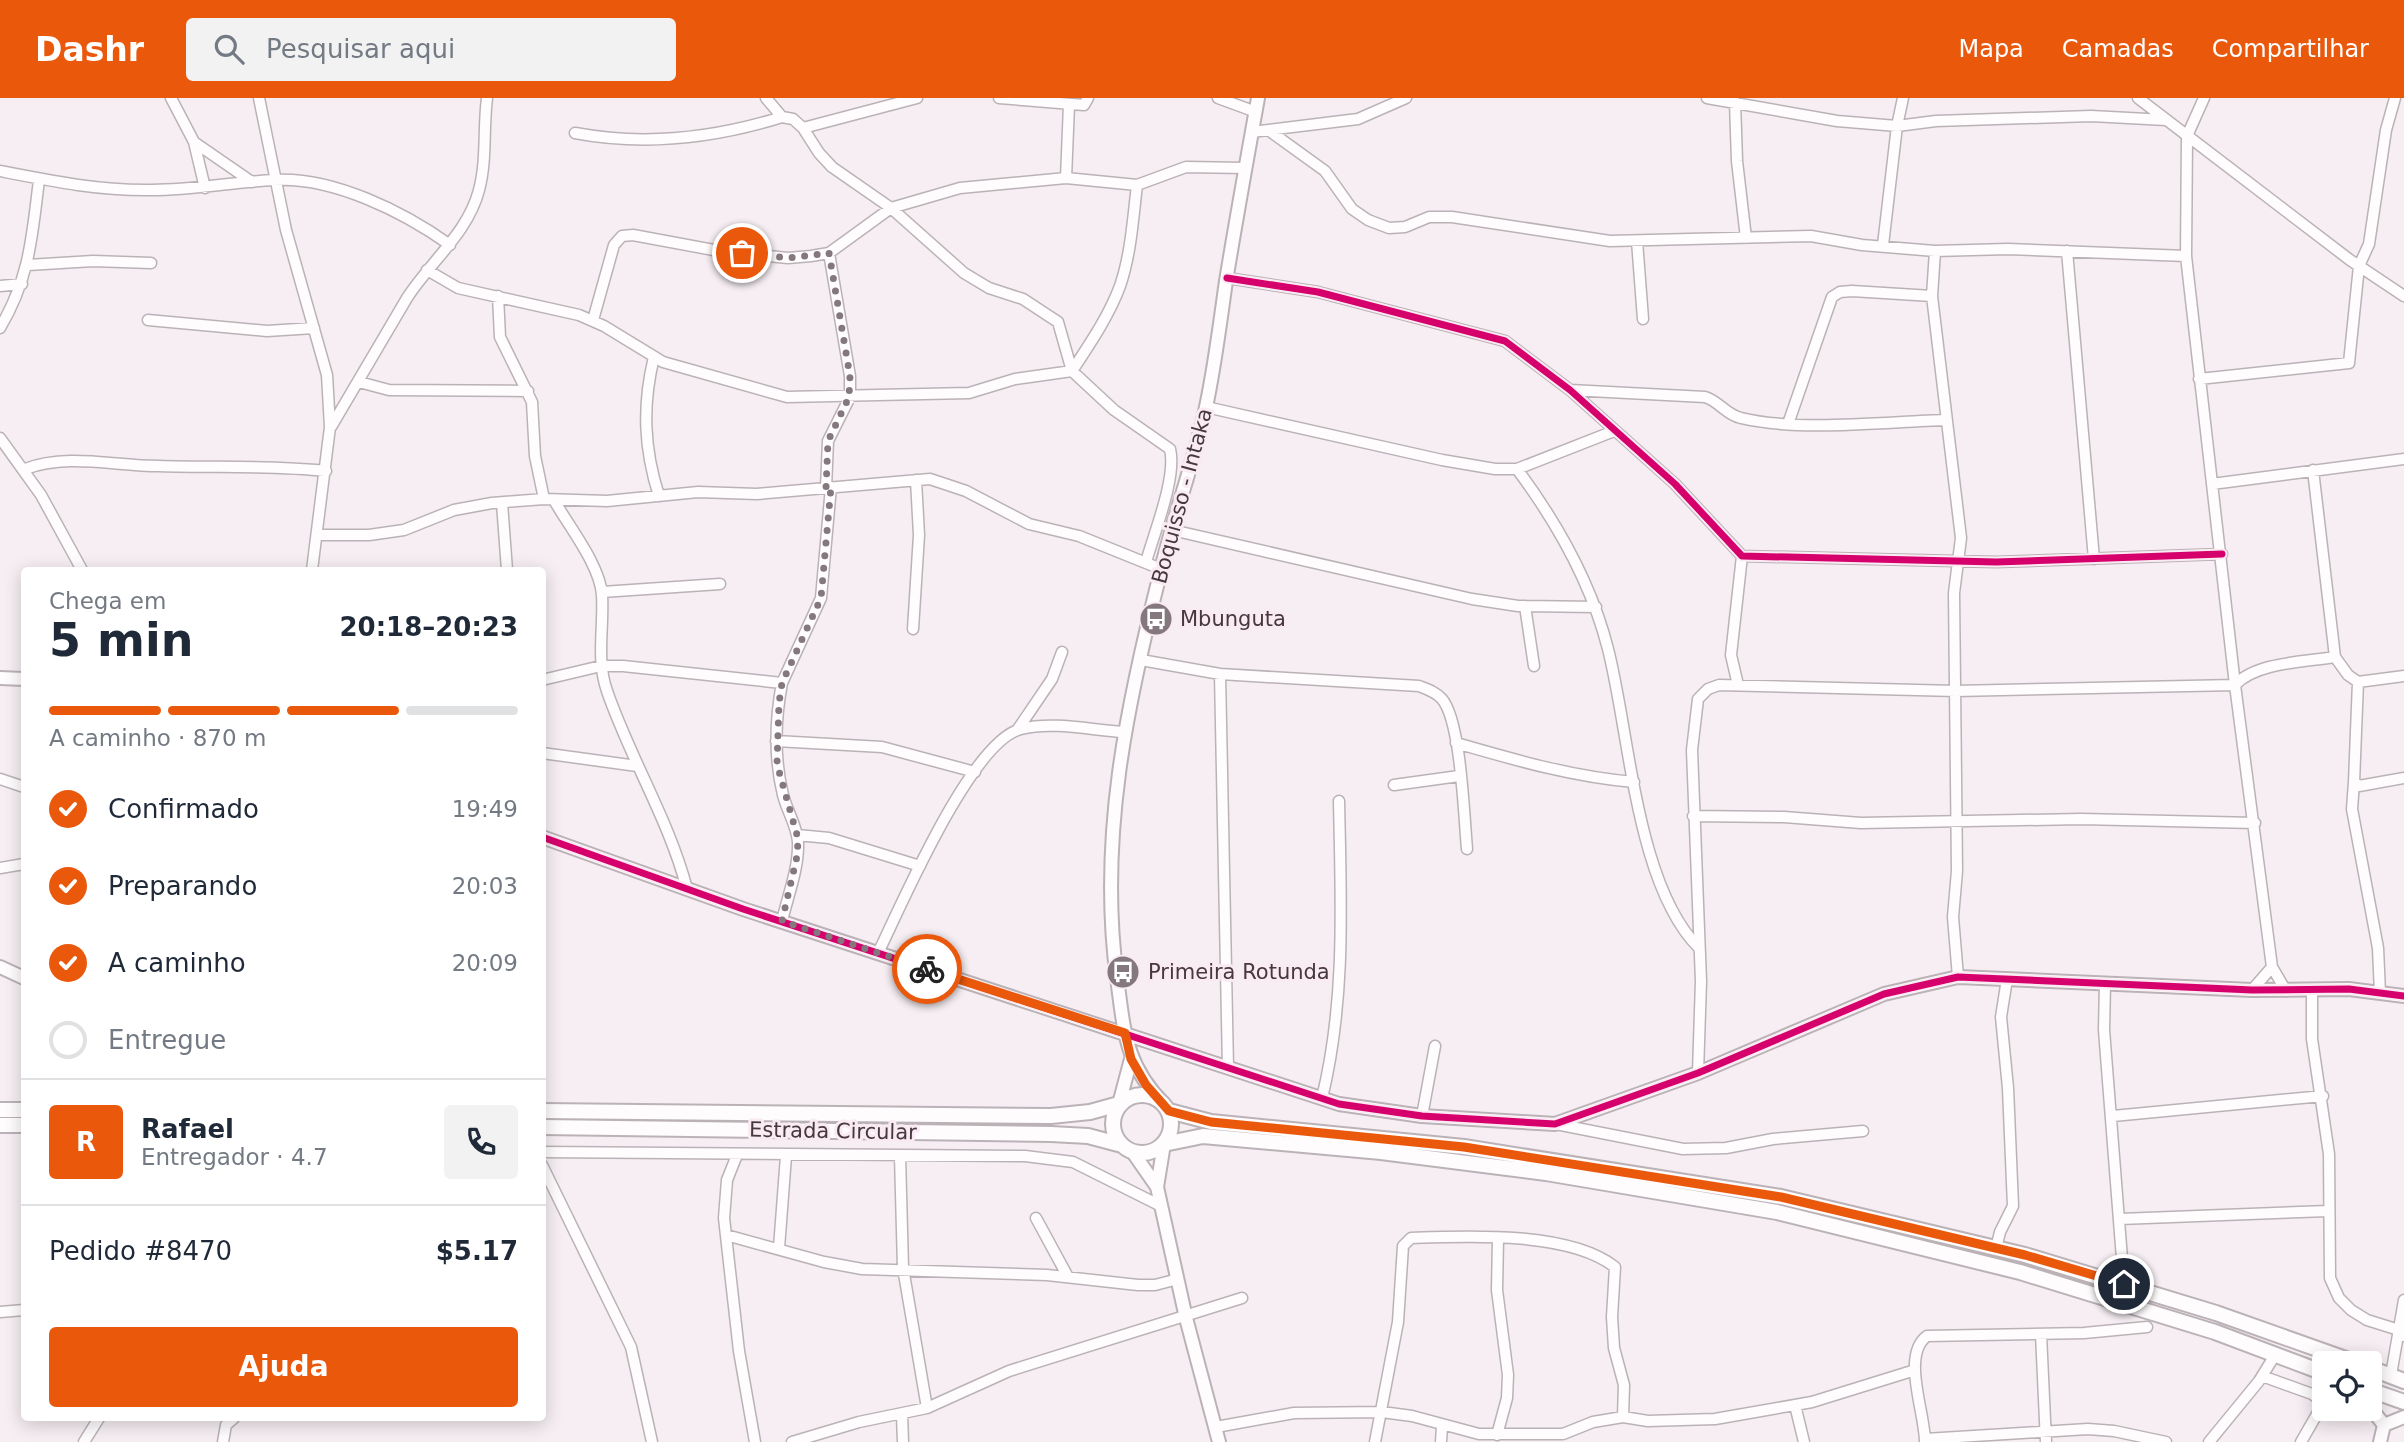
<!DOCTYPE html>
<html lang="pt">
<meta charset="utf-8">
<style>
:root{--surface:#fff;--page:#f2f2f3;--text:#1f2937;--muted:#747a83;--line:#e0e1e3;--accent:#ea580c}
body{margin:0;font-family:"DejaVu Sans",sans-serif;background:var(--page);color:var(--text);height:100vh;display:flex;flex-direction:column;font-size:26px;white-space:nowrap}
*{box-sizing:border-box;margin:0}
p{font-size:23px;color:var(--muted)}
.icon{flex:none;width:38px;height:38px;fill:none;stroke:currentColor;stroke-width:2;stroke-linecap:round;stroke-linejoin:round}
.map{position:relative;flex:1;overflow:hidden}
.details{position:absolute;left:21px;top:469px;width:525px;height:854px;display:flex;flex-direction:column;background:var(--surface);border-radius:7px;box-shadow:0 4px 18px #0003}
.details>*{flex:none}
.controls{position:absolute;left:2312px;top:1253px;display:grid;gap:14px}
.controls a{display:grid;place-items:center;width:70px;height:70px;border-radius:7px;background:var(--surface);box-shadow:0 4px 18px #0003;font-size:35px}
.pin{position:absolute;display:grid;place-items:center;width:60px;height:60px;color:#fff;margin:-30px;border:4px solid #fff;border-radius:50%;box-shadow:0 2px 7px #0007}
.courier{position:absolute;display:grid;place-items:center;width:70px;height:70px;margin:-35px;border:5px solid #ea580c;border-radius:50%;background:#fff;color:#222;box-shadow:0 2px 9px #0007}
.headline em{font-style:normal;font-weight:700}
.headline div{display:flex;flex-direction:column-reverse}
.headline{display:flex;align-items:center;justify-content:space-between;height:119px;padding:0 28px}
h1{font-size:46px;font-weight:700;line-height:52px}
.bar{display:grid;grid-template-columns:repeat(4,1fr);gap:10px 7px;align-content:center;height:84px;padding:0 28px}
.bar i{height:9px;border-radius:5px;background:var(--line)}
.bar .on{background:var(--accent)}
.bar p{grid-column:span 4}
.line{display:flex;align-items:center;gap:18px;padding:0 28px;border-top:2px solid var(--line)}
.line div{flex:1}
.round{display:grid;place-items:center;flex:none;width:74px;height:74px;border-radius:7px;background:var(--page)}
ol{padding:0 28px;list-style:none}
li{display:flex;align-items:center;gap:21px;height:77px}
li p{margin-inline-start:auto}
li .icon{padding:7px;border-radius:50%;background:var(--accent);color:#fff;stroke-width:4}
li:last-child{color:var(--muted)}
li i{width:38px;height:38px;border:4px solid var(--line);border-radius:50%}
.button{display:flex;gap:14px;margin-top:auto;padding:14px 28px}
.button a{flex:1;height:80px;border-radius:7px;background:var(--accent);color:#fff;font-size:28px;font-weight:700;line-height:80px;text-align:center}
header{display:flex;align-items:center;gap:42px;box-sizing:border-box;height:98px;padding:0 35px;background:var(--accent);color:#fff}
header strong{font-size:33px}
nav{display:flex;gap:38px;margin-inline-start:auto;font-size:24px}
.search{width:490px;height:63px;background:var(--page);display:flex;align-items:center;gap:18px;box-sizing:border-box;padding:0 24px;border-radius:7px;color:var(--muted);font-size:26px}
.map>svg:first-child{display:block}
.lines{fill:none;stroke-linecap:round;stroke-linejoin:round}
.street-casing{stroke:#bbb2b7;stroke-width:13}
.secondary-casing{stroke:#bbb2b7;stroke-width:16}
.primary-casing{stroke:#bbb2b7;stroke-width:18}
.street{stroke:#fefcfd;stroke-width:10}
.secondary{stroke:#fefcfd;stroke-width:12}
.primary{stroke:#fefcfd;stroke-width:14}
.cycleway-casing{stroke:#faebf3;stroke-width:11}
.cycleway{stroke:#d6006c;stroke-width:7}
.done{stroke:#84787e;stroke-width:7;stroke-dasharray:0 12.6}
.route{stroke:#ea580c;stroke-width:9}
.labels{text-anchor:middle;stroke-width:6;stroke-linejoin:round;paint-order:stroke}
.street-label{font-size:21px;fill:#46383f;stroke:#faebf3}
.poi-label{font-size:21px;fill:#46383f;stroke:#faebf3;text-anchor:start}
</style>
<header>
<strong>Dashr</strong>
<div class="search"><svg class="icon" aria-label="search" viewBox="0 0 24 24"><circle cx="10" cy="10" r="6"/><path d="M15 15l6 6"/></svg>Pesquisar aqui</div>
<nav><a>Mapa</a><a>Camadas</a><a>Compartilhar</a></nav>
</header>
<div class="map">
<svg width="2404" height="1344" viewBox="0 0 2404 1344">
<rect width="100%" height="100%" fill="#f6eef3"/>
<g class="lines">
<defs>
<path id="street" d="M171,0L194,44L205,90
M259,0L286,132L327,277L330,329L312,472
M766,0L782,19L793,21L803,30L819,55L832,69L891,110L964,175L989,190L1023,201L1058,224L1072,273L1114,312L1170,351C1177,379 1154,435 1146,464
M999,0L1084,7L1088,0
M1218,0L1256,14
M1707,0L1837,23L1897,28L1936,23L2091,18L2166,22
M2138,0L2350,162L2404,198
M2204,0L2187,38L2186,158L2235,587L2272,869L2286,893
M1735,4L1737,63L1746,140
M803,30L917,0
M1252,34L1358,21L1406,0
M1271,34L1325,73L1352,111L1368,122L1389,130L1405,129L1429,119H1452L1610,143L1811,138L1862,147L1935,153L2008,151L2186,158
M575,35C644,48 715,40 782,19
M194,44L252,84
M0,73C51,83 100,93 152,92C193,92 233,84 274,82C332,78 404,114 450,147
M1066,80L1069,7
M1637,143L1643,221
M1883,147L1897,28L1903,0
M1935,153L1932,198L1961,440L1954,495L1957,773L1953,819L1958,879
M2067,153L2094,461
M28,167L93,163L151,165
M427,172L458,190L579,217L604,228L663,264L787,299L969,295L1015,281L1072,273C1089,247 1109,218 1120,188C1131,156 1133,120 1137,87
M1227,180L1318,194L1505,243L1570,292L1675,386L1742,458L1996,464L2222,456
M0,188L22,186
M498,198L500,239L532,304L535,358L544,401
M148,222L267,233L314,230
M593,222L614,147L622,138L633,137L719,153L788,160L811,158L829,155L891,110L960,90L1066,80L1137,87L1186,69L1245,70
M0,230C30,179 32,138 39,82
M654,259C642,308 644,351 659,398
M2199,281L2349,265L2359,168L2369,146L2386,32L2395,0
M359,284L389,292L528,293
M1570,292L1705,299C1719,303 1726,317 1741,320C1800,334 1883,324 1945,322
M1206,309L1442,362L1495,371H1517L1614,333
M1788,326L1832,199L1840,194L1852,193L1932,198
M331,329L407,200C430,164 468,135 479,92C487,62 483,31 487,0
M0,340L41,397L82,472
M25,371C68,355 113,368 159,368C215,370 270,367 326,373
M1517,371C1558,426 1591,484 1608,551C1630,637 1636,787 1699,850
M2313,372L2335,559L2348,577L2358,584L2404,578
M2212,386L2404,361
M826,390L828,343L850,299V278L829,155
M554,402C569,429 600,467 602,497C604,529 596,562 607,593C630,660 669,722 687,791
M502,405L507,472
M1172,432L1472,501L1518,508L1596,509
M317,437H369L404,432L454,412L492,405L544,401L607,403L698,394L757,396L930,381L966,393L1029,426L1079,438L1161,471
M602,494L720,486
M1525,508L1534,568
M913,531L919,437L916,382
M1141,562L1220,576L1419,588C1427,591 1436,594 1442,601C1461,623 1464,719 1467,751
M1220,576L1228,970
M542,582L601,568H623L782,585L821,500L831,389
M2358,584L2354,684L2359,688L2404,680
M1738,587L1731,557L1742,458
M1018,631L1052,581L1062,554
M776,643L882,649L975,674
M1456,645C1515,662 1573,679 1634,684
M542,655L637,668
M0,681L24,689
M2354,684L2352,711L2378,850L2380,895
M1394,687L1459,678
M1693,718L1784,719L1861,725L2081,721L2255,725
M797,737L829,740L920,768
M0,770L24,766
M782,823C788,797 799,770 798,744C797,728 787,713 783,697C774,660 775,622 782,585
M878,855C901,808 971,643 1021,631C1052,623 1091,632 1123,634
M2105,886L2104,932L2124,1186
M2252,892L2272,869
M2312,892V941L2329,1056L2330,1180L2339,1200L2351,1212L2367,1222L2399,1232L2404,1238
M1698,975L1701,883L1692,652L1698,601L1708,591L1719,587L1956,593L2235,587C2256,564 2305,564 2335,559
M1322,1000C1346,902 1341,804 1339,703
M1422,1018L1435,948
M2113,1018L2323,998
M1556,1026L1683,1051L1726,1050L1773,1041L1863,1033
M542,1054L1025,1058L1073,1064L1161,1108
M737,1057L727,1082L724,1120L739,1253L755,1344
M900,1058L903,1170L927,1310
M542,1067L631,1249L652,1344
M1036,1120L1068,1179
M2120,1121L2328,1113
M726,1137L824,1164L862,1171L1047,1177L1138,1187H1155L1178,1181
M779,1150L786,1058
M1996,1150L2000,1134L2013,1108L2008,990L2001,919L2007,881
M0,1214L24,1212
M2041,1236L2046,1344
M2391,1277L2404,1202
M2262,1278L2312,1296L2324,1304L2301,1344
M1795,1307L1804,1344
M902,1317L903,1344
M1216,1329L1294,1315L1382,1314L1412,1318L1479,1336H1563L1593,1324L1623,1319L1648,1323L1715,1321L1812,1304L1912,1273
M1497,1337L1507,1300L1508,1277L1497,1192L1498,1141
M1925,1341L2088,1331L2114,1333L2166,1344
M84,1344L99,1320
M223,1344L226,1327L234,1320
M792,1344L859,1324L927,1310L1009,1273L1242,1200
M1375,1344L1398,1224L1403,1148L1411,1140C1467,1138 1569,1133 1615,1169L1612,1219L1614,1250L1624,1287L1623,1319
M1441,1344L1442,1328
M1925,1344C1925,1314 1901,1257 1927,1238L2084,1235L2147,1229
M2209,1344L2259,1283L2275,1257"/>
<path id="secondary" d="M0,580L24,581
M542,739L743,811L1339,1006L1422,1018L1555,1026L1698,975L1884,896L1958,879L2252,892L2349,891L2404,898
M0,869L24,880
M1119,1006L1131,961
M1164,1006C1125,967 1124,932 1117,880C1098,741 1127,606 1161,472C1174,417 1194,364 1206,309C1215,267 1220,225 1226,183C1236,122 1247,61 1258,0
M1132,1053L1157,1089L1186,1220L1219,1344
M1157,1089L1164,1046
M2370,1309L2384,1327
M2384,1327L2404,1319
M2380,1344L2384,1327"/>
<path id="primary" d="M1113 1026a29 29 0 1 1 58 0a29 29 0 1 1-58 0Z
M0,1012H24
M542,1013L1051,1018L1090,1014L1119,1006
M1169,1013L1211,1024L1464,1049L1781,1099L2025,1157L2216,1215L2357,1265
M0,1027H24
M542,1029L1051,1036L1088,1038L1122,1047
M1164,1046L1203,1038L1381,1054L1546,1075L1777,1114L2020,1174L2215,1234L2324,1275
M2370,1270L2404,1283
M2370,1292L2404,1304"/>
</defs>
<use href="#street" class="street-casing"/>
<use href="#secondary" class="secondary-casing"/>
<use href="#primary" class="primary-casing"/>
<use href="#street" class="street"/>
<use href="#secondary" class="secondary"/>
<use href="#primary" class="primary"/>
<defs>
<path id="cycleway" d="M1227,180L1318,194L1505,243L1570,292L1675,386L1742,458L1996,464L2222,456
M542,739L743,811L1339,1006L1422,1018L1555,1026L1698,975L1884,896L1958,879L2252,892L2349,891L2404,898"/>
</defs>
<use href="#cycleway" class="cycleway-casing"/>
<use href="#cycleway" class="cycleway"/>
</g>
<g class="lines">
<path class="done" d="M742,155L788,160L829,155L850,278L849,299L828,343L826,390L831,389L821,500L782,585L779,605L777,666L797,737L798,754L782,823L927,871"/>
<path class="route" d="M927,871L1125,935L1131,961L1146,987L1169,1013L1211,1024L1464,1049L1781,1099L2025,1157L2124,1186"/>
</g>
<defs>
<symbol id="bus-disc" viewBox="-11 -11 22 22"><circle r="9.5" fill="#84787e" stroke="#faebf3"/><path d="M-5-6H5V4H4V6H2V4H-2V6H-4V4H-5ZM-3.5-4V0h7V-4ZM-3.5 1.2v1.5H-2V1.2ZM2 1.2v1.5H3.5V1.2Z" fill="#fff"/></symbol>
</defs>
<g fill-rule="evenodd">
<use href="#bus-disc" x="1137" y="502" width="38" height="38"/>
<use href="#bus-disc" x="1104" y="855" width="38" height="38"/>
</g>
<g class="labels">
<g class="street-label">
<text transform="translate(1182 398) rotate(-75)" y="7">Boquisso - Intaka</text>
<text transform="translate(833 1033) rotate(1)" y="7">Estrada Circular</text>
</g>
<g class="poi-label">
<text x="1180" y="528">Mbunguta</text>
<text x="1148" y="881">Primeira Rotunda</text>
</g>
</g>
</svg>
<div class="controls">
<a><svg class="icon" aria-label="locate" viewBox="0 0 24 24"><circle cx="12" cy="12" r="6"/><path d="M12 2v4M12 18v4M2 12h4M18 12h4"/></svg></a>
</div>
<div class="pin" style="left:742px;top:155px;background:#ea580c"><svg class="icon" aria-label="bag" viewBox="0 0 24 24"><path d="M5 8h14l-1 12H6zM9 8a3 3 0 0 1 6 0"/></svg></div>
<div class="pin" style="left:2124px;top:1186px;background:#1f2937"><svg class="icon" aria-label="home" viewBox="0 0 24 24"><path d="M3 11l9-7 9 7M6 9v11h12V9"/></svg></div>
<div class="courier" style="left:927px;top:871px"><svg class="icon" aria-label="bike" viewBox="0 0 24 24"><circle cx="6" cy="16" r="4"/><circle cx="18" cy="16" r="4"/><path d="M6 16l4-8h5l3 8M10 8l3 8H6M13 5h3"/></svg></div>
<section class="details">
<div class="headline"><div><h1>5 min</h1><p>Chega em</p></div><em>20:18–20:23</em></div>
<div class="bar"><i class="on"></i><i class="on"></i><i class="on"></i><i></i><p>A caminho · 870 m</p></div>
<ol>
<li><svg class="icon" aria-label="check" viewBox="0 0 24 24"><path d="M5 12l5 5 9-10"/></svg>Confirmado<p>19:49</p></li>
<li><svg class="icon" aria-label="check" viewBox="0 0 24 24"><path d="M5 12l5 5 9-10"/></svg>Preparando<p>20:03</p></li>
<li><svg class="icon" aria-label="check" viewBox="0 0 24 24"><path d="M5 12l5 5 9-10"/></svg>A caminho<p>20:09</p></li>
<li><i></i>Entregue</li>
</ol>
<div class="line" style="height:126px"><b class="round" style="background:var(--accent);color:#fff">R</b><div><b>Rafael</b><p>Entregador · 4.7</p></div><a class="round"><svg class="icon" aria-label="phone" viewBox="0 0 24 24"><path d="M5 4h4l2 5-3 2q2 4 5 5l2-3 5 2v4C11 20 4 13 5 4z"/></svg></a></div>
<div class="line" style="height:91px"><div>Pedido #8470</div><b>$5.17</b></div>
<div class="button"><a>Ajuda</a></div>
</section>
</div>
